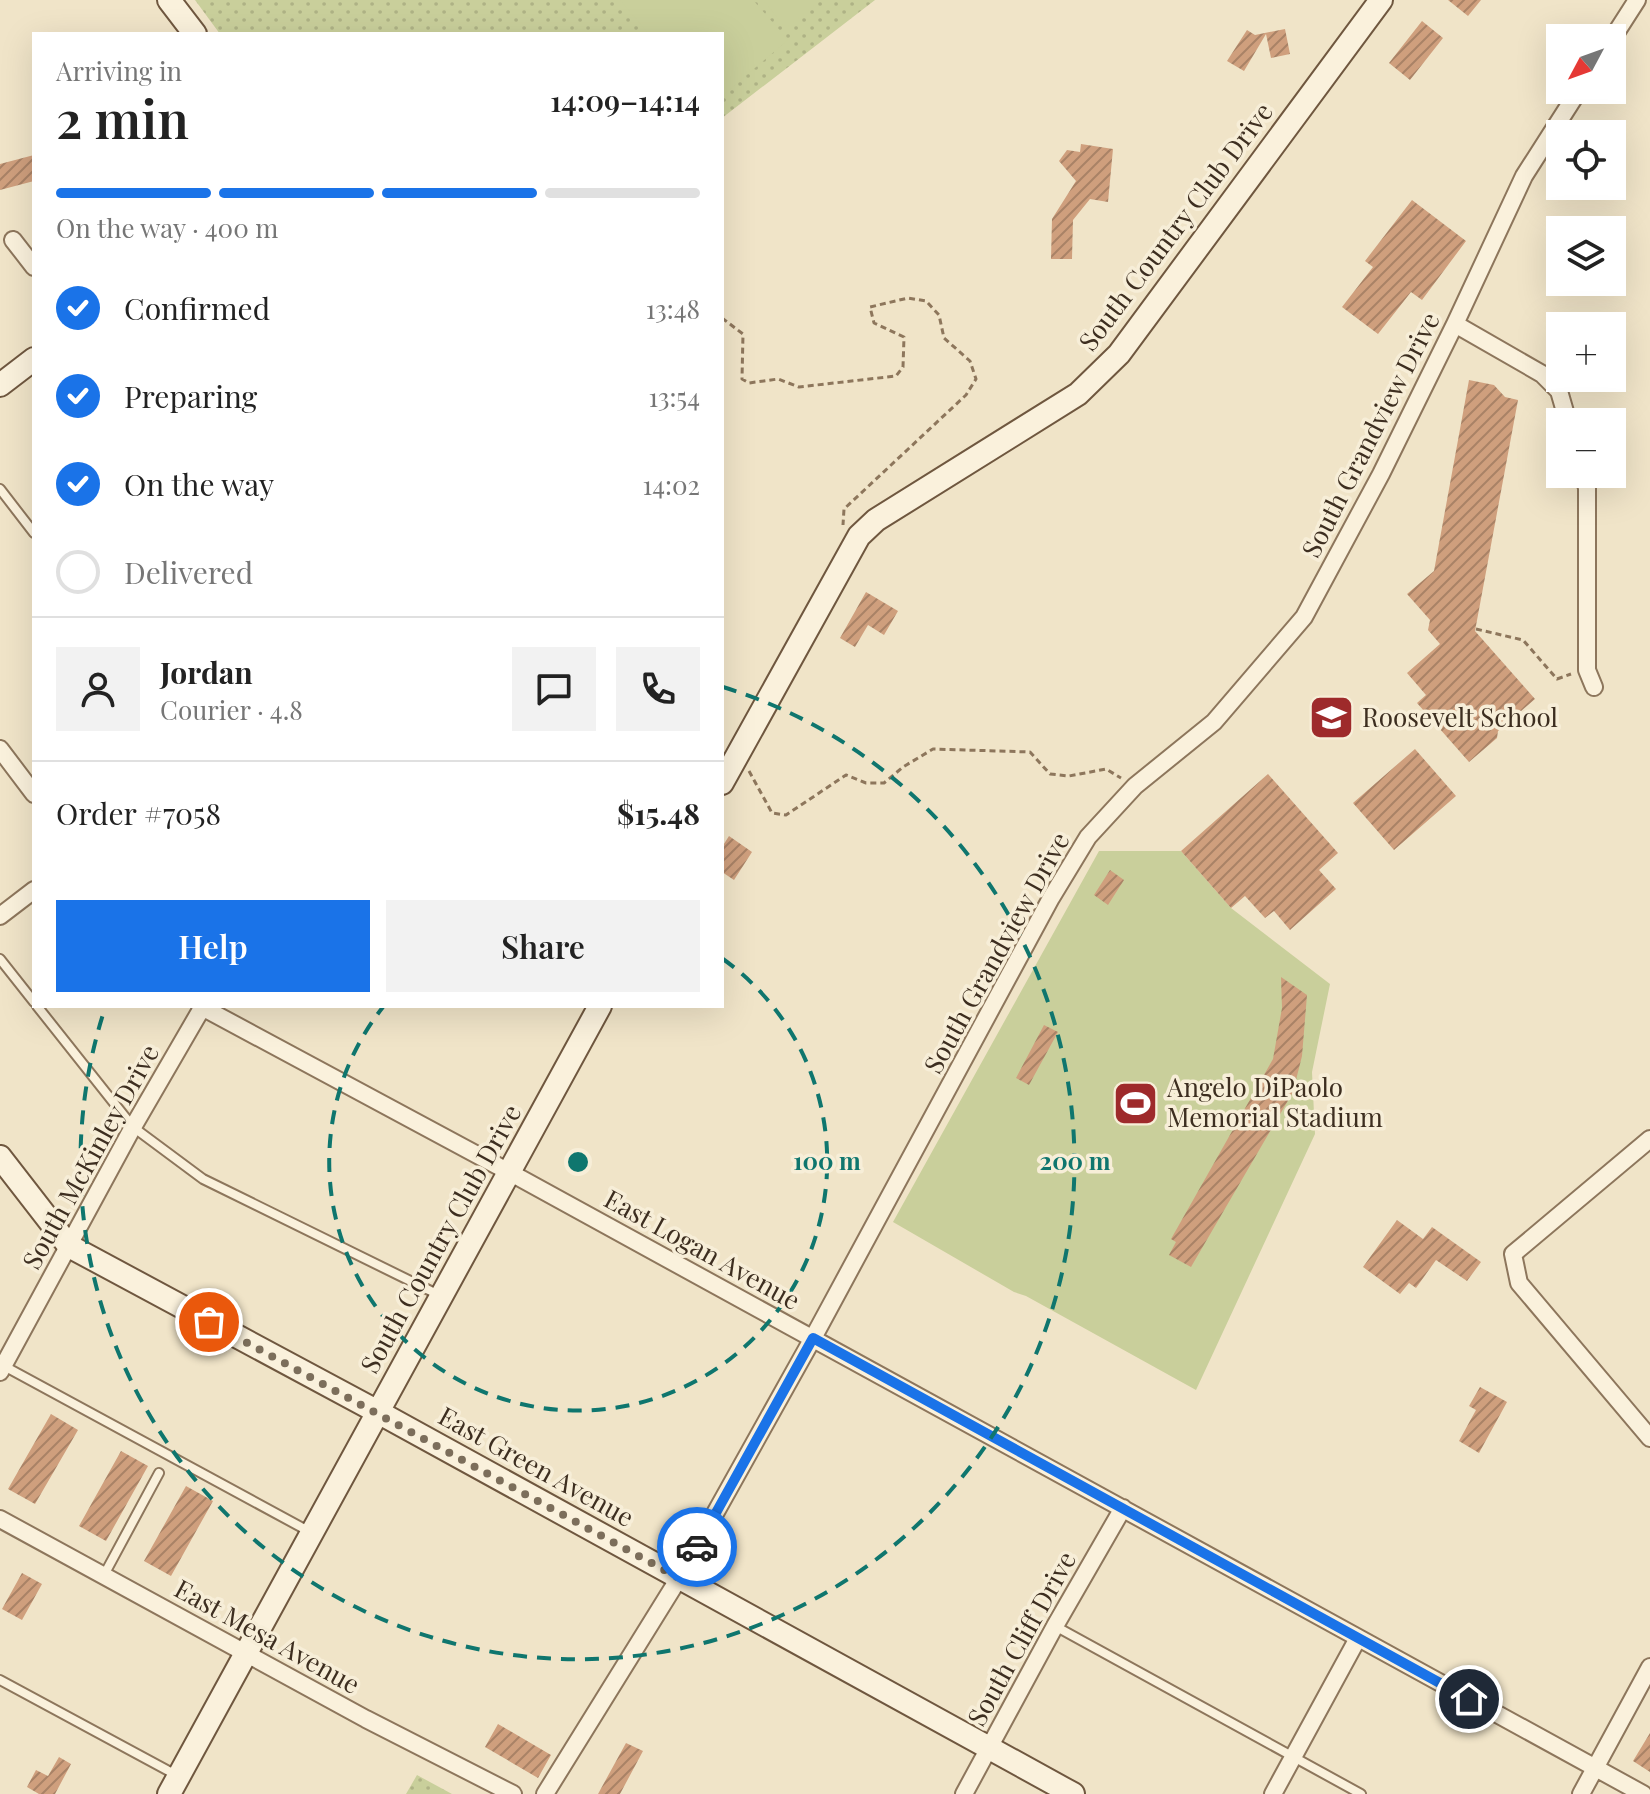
<!DOCTYPE html>
<meta charset="utf-8">
<style>
:root{--surface:#fff;--page:#f2f2f2;--text:#222;--muted:#767676;--line:#e0e0e0;--accent:#1a73e8}
body{margin:0;font-family:"Playfair Display",serif;background:var(--page);color:var(--text);height:100vh;display:flex;flex-direction:column;font-size:30px;white-space:nowrap}
*{box-sizing:border-box;margin:0}
p{font-size:26px;color:var(--muted)}
.icon{flex:none;width:44px;height:44px;fill:none;stroke:currentColor;stroke-width:2;stroke-linecap:round;stroke-linejoin:round}
.map{position:relative;flex:1;overflow:hidden}
.drawer{position:absolute;left:32px;top:32px;width:692px;height:976px;display:flex;flex-direction:column;background:var(--surface);border-radius:0px;box-shadow:0 8px 32px #0002}
.drawer>*{flex:none}
.needle{width:52px;rotate:229deg}
.tools{position:absolute;left:1546px;top:24px;display:grid;gap:16px}
.tools a{display:grid;place-items:center;width:80px;height:80px;border-radius:0px;background:var(--surface);box-shadow:0 8px 32px #0002;font-size:40px}
.pin{position:absolute;display:grid;place-items:center;width:68px;height:68px;color:#fff;margin:-34px;border:4px solid #fff;border-radius:50%;box-shadow:0 2px 8px #0007}
.courier{position:absolute;display:grid;place-items:center;width:80px;height:80px;margin:-40px;border:6px solid #1a73e8;border-radius:50%;background:#fff;color:#222;box-shadow:0 2px 10px #0007}
.head em{font-style:normal;font-weight:600}
.head div{display:flex;flex-direction:column-reverse}
.head{display:flex;align-items:center;justify-content:space-between;height:136px;padding:0 24px}
h1{font-size:52px;font-weight:600;line-height:60px}
.bar{display:grid;grid-template-columns:repeat(4,1fr);gap:12px 8px;align-content:center;height:96px;padding:0 24px}
.bar i{height:10px;border-radius:6px;background:var(--line)}
.bar .current{background:var(--accent)}
.bar p{grid-column:span 4}
.line{display:flex;align-items:center;gap:20px;padding:0 24px;border-top:2px solid var(--line)}
.line div{flex:1}
.round{display:grid;place-items:center;flex:none;width:84px;height:84px;border-radius:0px;background:var(--page)}
ol{padding:0 24px;list-style:none}
li{display:flex;align-items:center;gap:24px;height:88px}
li p{margin-inline-start:auto}
li .icon{padding:8px;border-radius:50%;background:var(--accent);color:#fff;stroke-width:4}
li:last-child{color:var(--muted)}
li i{width:44px;height:44px;border:4px solid var(--line);border-radius:50%}
.button{display:flex;gap:16px;margin-top:auto;padding:16px 24px}
.button a{flex:1;height:92px;border-radius:0px;background:var(--accent);color:#fff;font-size:32px;font-weight:600;line-height:92px;text-align:center}
.button a+a{background:var(--page);color:var(--text)}
.map>svg:first-child{display:block}
.grass{fill:url(#grass-dots)}
.pitch{fill:#c9cf9b}
.building{fill:url(#building-hatch)}
.lines{fill:none;stroke-linecap:round;stroke-linejoin:round}
.lane-casing{stroke:#8d765c;stroke-width:12}
.street-casing{stroke:#8d765c;stroke-width:20}
.secondary-casing{stroke:#6f573f;stroke-width:26}
.path{stroke:#8d765c;stroke-width:3;stroke-dasharray:6 4;stroke-linecap:butt}
.lane{stroke:#faf1dc;stroke-width:8}
.street{stroke:#faf1dc;stroke-width:16}
.secondary{stroke:#faf1dc;stroke-width:22}
.done{stroke:#7c6e5b;stroke-width:8;stroke-dasharray:0 14.4}
.route{stroke:#1a73e8;stroke-width:10}
.ring{fill:none;stroke:#0f766e;stroke-width:4;stroke-dasharray:14 10}
.labels{text-anchor:middle;stroke-width:7;stroke-linejoin:round;paint-order:stroke}
.street-label{font-size:26px;fill:#3d2e20;stroke:#f7eed8}
.poi-label{font-size:26px;fill:#3d2e20;stroke:#f7eed8;text-anchor:start}
.centre{fill:#0f766e;stroke:#f7eed8;stroke-width:4}
.ring-label{font-size:24px;text-anchor:middle;font-weight:bold;fill:#0f766e;stroke:#f7eed8;stroke-width:7;stroke-linejoin:round;paint-order:stroke}
</style>
<div class="map">
<svg width="1650" height="1794" viewBox="0 0 1650 1794">
<defs>
<pattern id="grass-dots" width="8" height="8" patternUnits="userSpaceOnUse" patternTransform="scale(2)"><rect width="8" height="8" fill="#c9cf9b"/><path d="M2 2h.1M6 6h.1" fill="none" stroke="#aeb285" stroke-width="1.8" stroke-linecap="round"/></pattern>
<pattern id="building-hatch" width="6" height="6" patternUnits="userSpaceOnUse" patternTransform="scale(2)"><rect width="6" height="6" fill="#cf9f7d"/><path d="M-1 1l2-2M0 6l6-6M5 7l2-2" fill="none" stroke="#a98266"/></pattern>
</defs>
<rect width="100%" height="100%" fill="#f0e4c8"/>
<path class="grass" d="M195,0H875L722,118V34H220Z
M417,1775L452,1794H406Z"/>
<path class="pitch" d="M620,0H753L788,40L722,96V34H649Z
M763,0H821L786,28Z
M1099,851H1181L1231,908L1330,984L1312,1072L1315,1134L1196,1390L1026,1296L1014,1292L893,1222Z"/>
<path class="building" d="M1448,0H1481L1468,16Z
M1422,21L1443,38L1410,80L1389,63Z
M1285,29L1290,54L1271,58L1266,34L1244,71L1227,61L1247,30L1255,35Z
M1081,144L1113,149L1108,202L1090,199L1073,220L1072,259H1051L1052,219L1076,181L1059,161L1067,150L1080,152Z
M34,155V181L0,190V164Z
M1412,200L1466,241L1422,300L1411,292L1378,334L1342,307L1373,267L1365,261Z
M1469,380L1494,385L1505,397L1518,400L1475,631L1535,699L1498,731L1497,738L1469,762L1417,703L1426,695L1407,673L1440,644L1428,630L1430,620L1407,594L1434,571Z
M866,592L898,611L884,635L868,625L855,647L840,638Z
M1415,749L1456,796L1394,850L1353,803Z
M1268,774L1338,853L1319,870L1336,889L1290,930L1274,911L1265,918L1245,896L1231,908L1181,851Z
M729,836L752,852L734,880L722,872V847Z
M1110,870L1124,880L1108,905L1094,895Z
M1281,977L1307,995L1302,1056L1293,1092L1191,1267L1169,1255L1176,1242L1171,1239L1273,1059L1282,1008Z
M1044,1025L1058,1032L1029,1085L1016,1078Z
M1397,1220L1423,1239L1432,1227L1481,1262L1467,1281L1436,1260L1416,1288L1409,1283L1400,1294L1363,1267Z
M1480,1387L1507,1402L1479,1453L1459,1441L1476,1410L1469,1406Z
M51,1414L78,1430L35,1504L8,1489Z
M121,1451L148,1466L106,1541L79,1526Z
M186,1486L213,1501L171,1576L144,1561Z
M22,1573L42,1584L22,1620L2,1609Z
M498,1724L551,1755L538,1778L485,1747Z
M1650,1733V1772L1633,1761Z
M626,1743L643,1751L620,1794H598Z
M59,1757L71,1764L55,1794H39L27,1787L36,1770L48,1776Z"/>
<g class="lines">
<defs>
<path id="lane" d="M0,489L34,533
M0,959L34,1002
M37,1006L133,1127L203,1179L441,1296
M4,1366L312,1533
M104,1575L159,1473
M1055,1626L1361,1794
M0,1680L178,1776"/>
<path id="street" d="M1612,39L1637,0
M13,240L34,267
M1455,324L1542,374L1559,391L1568,422
M1583,474L1587,488V670L1594,687
M0,749L34,794
M0,916L34,890
M200,1006L509,1172L1643,1794
M1650,1139L1513,1254L1519,1283L1650,1438
M0,1372L133,1127L202,1008
M0,1519L366,1719L513,1794
M545,1794L679,1578L813,1338L1051,898L1088,837L1135,786L1214,722L1304,617L1381,474L1455,324L1524,176L1579,90
M964,1794L1055,1626L1123,1508
M1273,1794L1358,1638
M1581,1794L1650,1667"/>
<path id="secondary" d="M169,0L195,34
M0,385L34,359
M722,783L859,536L876,520L1078,394L1119,354L1381,0
M0,1157L69,1246L378,1412L1073,1794
M169,1794L600,1006"/>
</defs>
<use href="#lane" class="lane-casing"/>
<use href="#street" class="street-casing"/>
<use href="#secondary" class="secondary-casing"/>
<path class="path" d="M722,318L743,334L742,379L749,383L778,379L799,387L896,376L903,367L904,337L874,323L870,307L908,298L926,301L939,315L944,338L970,361L976,379L966,395L844,509L843,525
M1476,629L1523,640L1557,679L1571,674
M749,771L772,813L786,815L846,775L866,783H884L903,767L933,749L1030,752L1050,774L1069,776L1106,769L1121,778"/>
<use href="#lane" class="lane"/>
<use href="#street" class="street"/>
<use href="#secondary" class="secondary"/>
</g>
<g class="lines">
<path class="done" d="M209,1322L679,1578L697,1547"/>
<path class="route" d="M697,1547L813,1338L1469,1699"/>
</g>
<g class="ring">
<path d="M723 959A249 249 0 1 1 383 1007"/>
<path d="M723 687A497 497 0 1 1 105 1008"/>
</g>
<defs>
<symbol id="school-square" viewBox="-11 -11 22 22"><rect x="-9" y="-9" width="18" height="18" rx="4" fill="#9e2a2b" stroke="#f7eed8"/><path d="M0-5L7-2L0 1L-7-2ZM-4 1L0 2.5L4 1V4Q0 6-4 4Z" fill="#fff"/></symbol>
<symbol id="stadium-square" viewBox="-11 -11 22 22"><rect x="-9" y="-9" width="18" height="18" rx="4" fill="#9e2a2b" stroke="#f7eed8"/><path d="M0-5a6.5 5 0 1 0 0 10a6.5 5 0 1 0 0-10ZM-3.5-1.8h7v3.6h-7Z" fill="#fff"/></symbol>
</defs>
<g fill-rule="evenodd">
<use href="#school-square" x="1306" y="692" width="51" height="51"/>
<use href="#stadium-square" x="1110" y="1078" width="51" height="51"/>
</g>
<g class="labels">
<g class="street-label">
<text transform="translate(1176 227) rotate(-53)" y="9">South Country Club Drive</text>
<text transform="translate(1371 435) rotate(-63)" y="9">South Grandview Drive</text>
<text transform="translate(997 953) rotate(-61)" y="9">South Grandview Drive</text>
<text transform="translate(91 1157) rotate(-61)" y="9">South McKinley Drive</text>
<text transform="translate(441 1239) rotate(-61)" y="9">South Country Club Drive</text>
<text transform="translate(702 1250) rotate(29)" y="9">East Logan Avenue</text>
<text transform="translate(536 1467) rotate(29)" y="9">East Green Avenue</text>
<text transform="translate(267 1637) rotate(29)" y="9">East Mesa Avenue</text>
<text transform="translate(1022 1639) rotate(-61)" y="9">South Cliff Drive</text>
</g>
<g class="poi-label">
<text x="1362" y="727">Roosevelt School</text>
<text x="1167" y="1097">Angelo DiPaolo<tspan x="1167" dy="30">Memorial Stadium</tspan></text>
</g>
</g>
<circle cx="578" cy="1162" r="12" class="centre"/>
<g class="ring-label">
<text x="827" y="1170">100 m</text>
<text x="1075" y="1170">200 m</text>
</g>
</svg>
<div class="tools">
<a><svg class="needle" viewBox="-14 -14 28 28"><path d="M0-13l5 13h-10z" fill="#e53935"/><path d="M0 13l5-13h-10z" fill="#767676"/></svg></a>
<a><svg class="icon" aria-label="locate" viewBox="0 0 24 24"><circle cx="12" cy="12" r="6"/><path d="M12 2v4M12 18v4M2 12h4M18 12h4"/></svg></a>
<a><svg class="icon" aria-label="layers" viewBox="0 0 24 24"><path d="M12 4l9 5-9 5-9-5zM3 14l9 5 9-5"/></svg></a>
<a>+</a>
<a>−</a>
</div>
<div class="pin" style="left:209px;top:1322px;background:#ea580c"><svg class="icon" aria-label="bag" viewBox="0 0 24 24"><path d="M5 8h14l-1 12H6zM9 8a3 3 0 0 1 6 0"/></svg></div>
<div class="pin" style="left:1469px;top:1699px;background:#1f2937"><svg class="icon" aria-label="home" viewBox="0 0 24 24"><path d="M3 11l9-7 9 7M6 9v11h12V9"/></svg></div>
<div class="courier" style="left:697px;top:1547px"><svg class="icon" aria-label="car" viewBox="0 0 24 24"><path d="M5 17H2v-5l4-1 3-4h7l3 4 3 1v5h-3M9 17h6M6 11h13"/><circle cx="7" cy="17" r="2"/><circle cx="17" cy="17" r="2"/></svg></div>
<section class="drawer">
<div class="head"><div><h1>2 min</h1><p>Arriving in</p></div><em>14:09–14:14</em></div>
<div class="bar"><i class="current"></i><i class="current"></i><i class="current"></i><i></i><p>On the way · 400 m</p></div>
<ol>
<li><svg class="icon" aria-label="check" viewBox="0 0 24 24"><path d="M5 12l5 5 9-10"/></svg>Confirmed<p>13:48</p></li>
<li><svg class="icon" aria-label="check" viewBox="0 0 24 24"><path d="M5 12l5 5 9-10"/></svg>Preparing<p>13:54</p></li>
<li><svg class="icon" aria-label="check" viewBox="0 0 24 24"><path d="M5 12l5 5 9-10"/></svg>On the way<p>14:02</p></li>
<li><i></i>Delivered</li>
</ol>
<div class="line" style="height:144px"><a class="round"><svg class="icon" aria-label="person" viewBox="0 0 24 24"><circle cx="12" cy="8" r="4"/><path d="M4 21q1-7 8-7t8 7"/></svg></a><div><b>Jordan</b><p>Courier · 4.8</p></div><a class="round"><svg class="icon" aria-label="chat" viewBox="0 0 24 24"><path d="M4 5h16v11H9l-5 4z"/></svg></a><a class="round"><svg class="icon" aria-label="phone" viewBox="0 0 24 24"><path d="M5 4h4l2 5-3 2q2 4 5 5l2-3 5 2v4C11 20 4 13 5 4z"/></svg></a></div>
<div class="line" style="height:104px"><div>Order #7058</div><b>$15.48</b></div>
<div class="button"><a>Help</a><a>Share</a></div>
</section>
</div>
